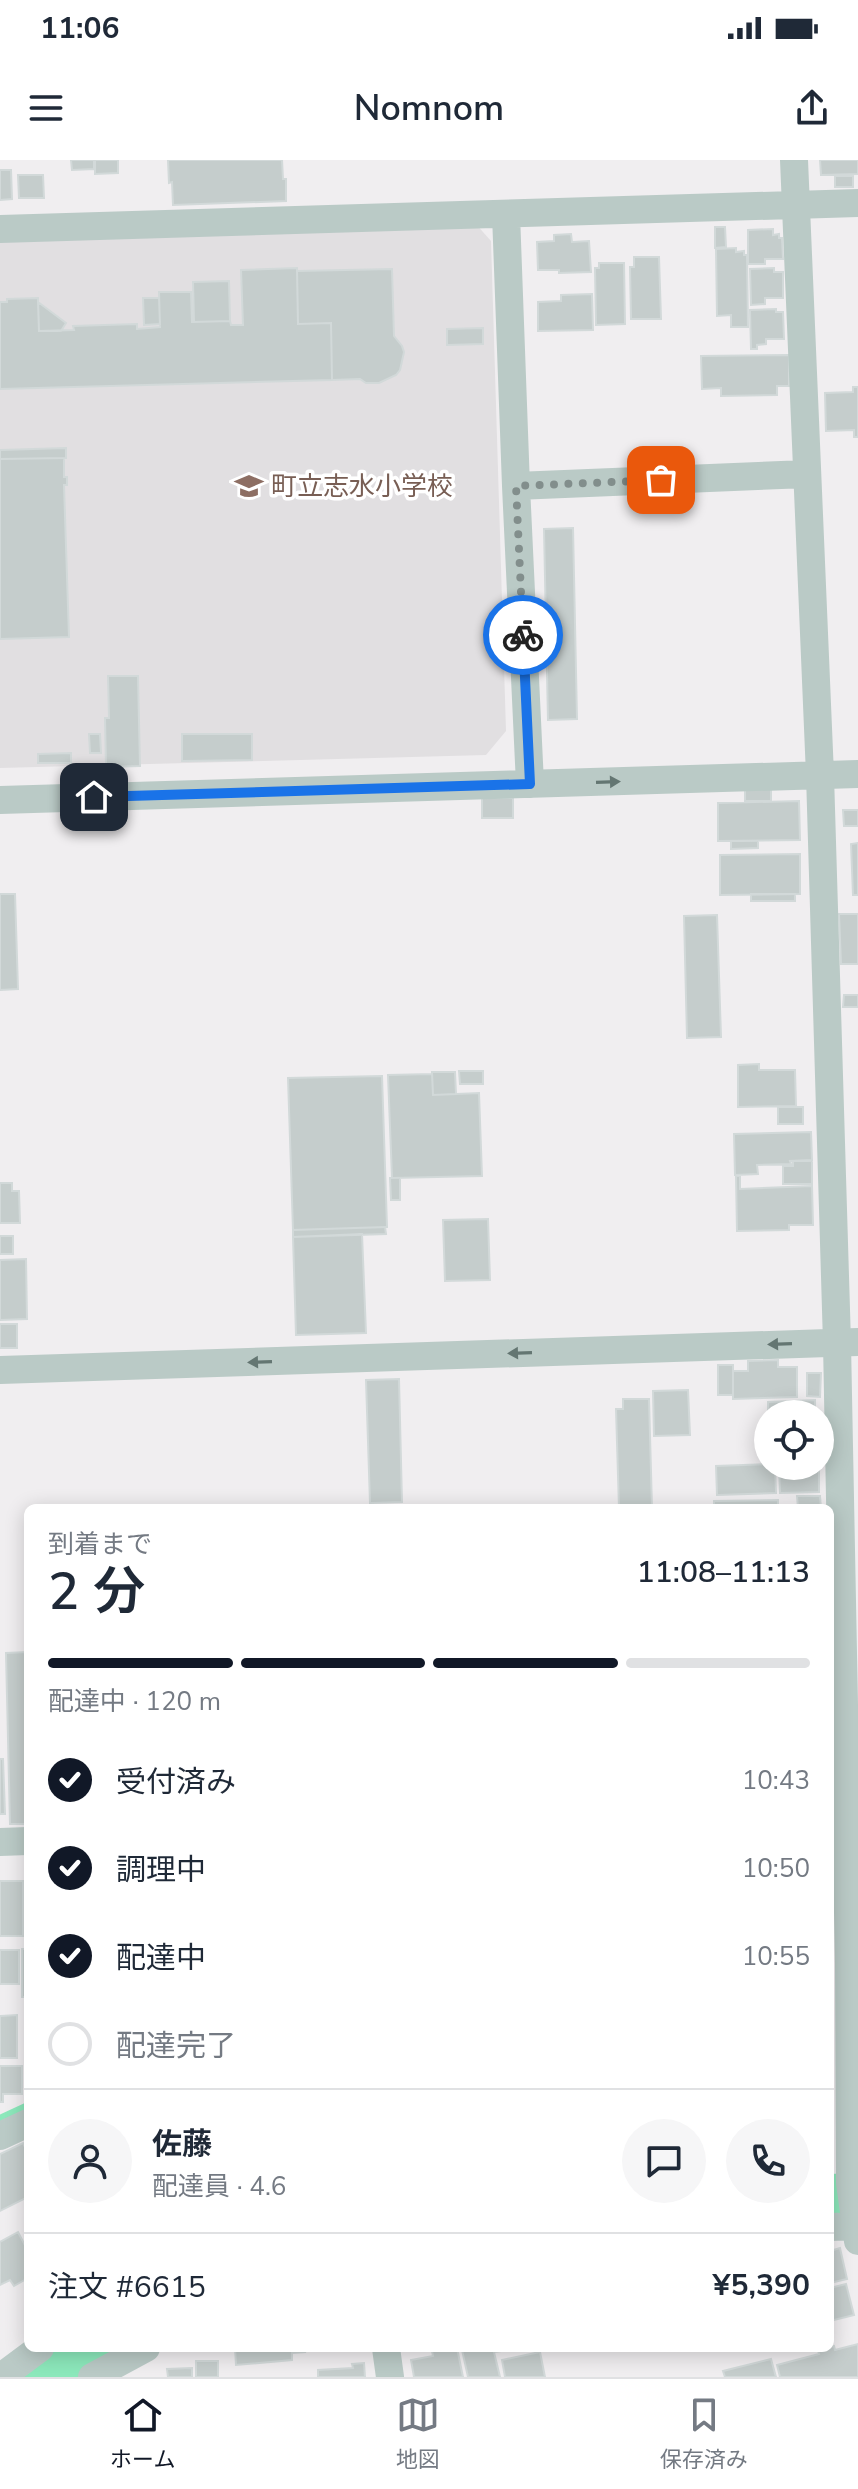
<!DOCTYPE html>
<html lang="ja">
<meta charset="utf-8">
<style>
:root{--surface:#fff;--page:#f6f6f7;--text:#1f2937;--muted:#747a83;--line:#e0e1e3;--accent:#111827}
body{margin:0;font-family:"Nunito Sans","Noto Sans JP",sans-serif;background:var(--page);color:var(--text);height:100vh;display:flex;flex-direction:column;font-size:30px;white-space:nowrap}
*{box-sizing:border-box;margin:0}
p{font-size:26px;color:var(--muted)}
.icon{flex:none;width:44px;height:44px;fill:none;stroke:currentColor;stroke-width:2;stroke-linecap:round;stroke-linejoin:round}
.map{position:relative;flex:1;overflow:hidden}
.panel{position:absolute;left:24px;top:1344px;width:810px;height:848px;display:flex;flex-direction:column;background:var(--surface);border-radius:12px;box-shadow:0 4px 20px #0003}
.panel>*{flex:none}
.controls{position:absolute;left:754px;top:1240px;display:grid;gap:16px}
.controls a{display:grid;place-items:center;width:80px;height:80px;border-radius:50%;background:var(--surface);box-shadow:0 4px 20px #0003;font-size:40px}
.pin{position:absolute;display:grid;place-items:center;width:68px;height:68px;color:#fff;margin:-34px;border-radius:16px;box-shadow:0 4px 12px #0006}
.courier{position:absolute;display:grid;place-items:center;width:80px;height:80px;margin:-40px;border:6px solid #1a73e8;border-radius:50%;background:#fff;color:#222;box-shadow:0 2px 10px #0007}
.head em{font-style:normal;font-weight:600}
.head div{display:flex;flex-direction:column-reverse}
.head{display:flex;align-items:center;justify-content:space-between;height:136px;padding:0 24px}
h1{font-size:52px;font-weight:600;line-height:60px}
.bar{display:grid;grid-template-columns:repeat(4,1fr);gap:12px 8px;align-content:center;height:96px;padding:0 24px}
.bar i{height:10px;border-radius:6px;background:var(--line)}
.bar .current{background:var(--accent)}
.bar p{grid-column:span 4}
.line{display:flex;align-items:center;gap:20px;padding:0 24px;border-top:2px solid var(--line)}
.line div{flex:1}
.round{display:grid;place-items:center;flex:none;width:84px;height:84px;border-radius:42px;background:var(--page)}
ol{padding:0 24px;list-style:none}
li{display:flex;align-items:center;gap:24px;height:88px}
li p{margin-inline-start:auto}
li .icon{padding:8px;border-radius:50%;background:var(--accent);color:#fff;stroke-width:4}
li:last-child{color:var(--muted)}
li i{width:44px;height:44px;border:4px solid var(--line);border-radius:50%}
.status{display:flex;justify-content:space-between;align-items:center;height:56px;padding:0 40px;background:var(--surface);direction:ltr}
.status svg{height:22px;fill:currentColor}
header{display:flex;justify-content:space-between;align-items:center;height:104px;padding:0 24px;background:var(--surface);font-size:36px;font-weight:600}
.menu{display:flex;justify-content:space-around;align-items:center;height:112px;border-top:2px solid var(--line);background:var(--surface);font-size:22px;color:var(--muted)}
.menu a{display:grid;justify-items:center;gap:4px}
.menu .current{color:var(--accent)}
.map>svg:first-child{display:block}
.education{fill:#e1dfe1}
.lines{fill:none;stroke-linecap:round;stroke-linejoin:round}
.stream{stroke:#8ce8bb;stroke-width:10}
.river{stroke:#8ce8bb;stroke-width:58}
.building{fill:#c5cdcc;stroke:#d2d9d9;stroke-width:2}
.street{stroke:#bacac6;stroke-width:28}
.oneway{fill:#647672}
.done{stroke:#828e8c;stroke-width:8;stroke-dasharray:0 14.4}
.route{stroke:#1a73e8;stroke-width:10}
.labels{text-anchor:middle;stroke-width:7;stroke-linejoin:round;paint-order:stroke}
.education-label{font-size:26px;fill:#785e54;stroke:#fff;text-anchor:start}
</style>
<div class="status"><b>11:06</b><svg viewBox="0 0 49 12"><path d="M0 12V9h3v3zM5 12V6h3v6zM10 12V3h3v9zM15 12V0h3v12zM26 1h20v11H26zM47 4h2v5h-2z"/></svg></div>
<header><svg class="icon" aria-label="menu" viewBox="0 0 24 24"><path d="M4 6h16M4 12h16M4 18h16"/></svg>Nomnom<svg class="icon" aria-label="share" viewBox="0 0 24 24"><path d="M12 15V3M7 8l5-5 5 5M5 13v7h14v-7"/></svg></header>
<div class="map">
<svg width="858" height="2217" viewBox="0 0 858 2217">
<rect width="100%" height="100%" fill="#f0eef0"/>
<path class="education" d="M475,63L491,81L506,571L486,595L0,608V78Z"/>
<g class="lines">
<path class="stream" d="M0,1960L28,1947"/>
<path class="river" d="M830,2043L858,2042
M45,2217L83,2188"/>
</g>
<path class="building" d="M71,0H94V9L72,10Z
M95,0H118V13L95,14Z
M168,0H282L283,19H286V41L173,45L172,22L169,23Z
M820,0H858V14L821,15Z
M0,10H11L12,39L0,40Z
M18,15H43L44,38H19Z
M835,16H853V27H835Z
M715,67H725L726,87L715,88Z
M773,69V75L779,74V78H782L783,99H765V104H748V70Z
M571,74L572,82L589,81L591,112L559,113V110H538L537,82L554,81V75Z
M736,88V92L744,91V95H747L748,167H731V155L717,156L716,89Z
M634,97H659L661,159H631L630,107H634Z
M599,103H624L625,164L596,165L595,108H599Z
M297,108L298,164L331,163L332,220L0,229V142H7V139L38,138L39,171L74,170L73,166L137,164V169L160,167L159,132H191L192,162L230,161L231,165H243L241,110Z
M774,108V112H783V138H765V144L751,145L750,109Z
M392,109L394,176L402,186L404,192L400,210L396,215L379,223H366L360,219L332,220L331,163L298,164L297,111Z
M229,121L230,161L194,162L193,122Z
M592,134L593,170L538,171V142L561,141V135Z
M143,138H159L160,164L144,165Z
M38,142L66,163L61,171H39Z
M776,149V152H783L784,179H766V184L757,185V189H751L750,150Z
M483,168V184L447,185V169Z
M789,195V226H777V235L721,236V228L702,229L701,196Z
M853,227H858V277H854V270L826,271L825,233L853,232Z
M66,288V298L0,299V290Z
M64,298V317H67V325H64L69,477L0,479V299Z
M573,368L577,559L548,560L544,369Z
M108,516H138L140,606L106,607L105,558H109Z
M89,574H100L101,593H90Z
M182,574H252V600L182,601Z
M71,593V603H38V594Z
M745,629H771V641H745Z
M482,638H513V658H482Z
M799,641L800,680L718,681V643Z
M843,650H858V666H844Z
M731,681H758V688L731,689Z
M858,683V735H853L851,684Z
M800,694V734L720,735V695Z
M0,734H15L18,829L0,830Z
M751,734H795V741H751Z
M839,754H858V804H841Z
M717,755L721,877L687,878L684,756Z
M844,835H858V847H843Z
M759,904V910H795L796,946L738,947V905Z
M459,911H483V924H460Z
M432,912H455L456,934L433,935Z
M432,914L433,935L479,933L482,1016L392,1018L388,915Z
M382,916L387,1067L293,1070L288,918Z
M778,947H803V964H778Z
M811,972L812,1000L790,1001L791,1004L757,1005L758,1014L735,1015L734,974Z
M793,1001H812V1024H783V1006H793Z
M736,1016H740V1029L812,1026L813,1065H789V1070L737,1071Z
M390,1018H400V1040H391Z
M0,1023H12V1031H19L20,1063H0Z
M488,1059L490,1120L445,1121L443,1060Z
M385,1067L386,1074L293,1077V1070Z
M362,1074L366,1173L296,1175L293,1077Z
M0,1076H13V1094H0Z
M26,1099L27,1159L0,1160V1100Z
M0,1164H17V1188H0Z
M778,1200V1207H797V1237L733,1239V1211H748V1201Z
M718,1205H733V1235H718Z
M807,1213H821L820,1237L807,1236Z
M399,1219L402,1342L370,1343L366,1220Z
M688,1230L690,1275L654,1276L653,1231Z
M623,1239H649L652,1348H619L616,1249H623Z
M815,1240V1254H768V1242Z
M768,1304L775,1306L776,1333L717,1335L716,1306Z
M779,1306H819V1332L780,1333Z
M797,1336H820L821,1348H798Z
M778,1340V1348H714V1341Z
M28,1492V1664H10L6,1493Z
M0,1599H3L5,1654H0Z
M0,1721H23V1776H0Z
M22,1789H28V1837H22Z
M0,1790H19V1824H0Z
M17,1855V1898H0V1856Z
M0,1906H22V1934H3V1942H0Z
M23,1983L28,1993V2037L0,2051V1994Z
M18,2072L28,2091V2118L14,2126L10,2120L0,2125V2082Z
M840,2088L847,2119L830,2123V2091Z
M846,2124L854,2155L830,2161V2128Z
M858,2184V2217H780L777,2205L819,2194L818,2190L834,2186L835,2190Z
M235,2188H304L305,2192L292,2193V2200L236,2205Z
M447,2188H457L463,2217H414L411,2200L433,2196L432,2191Z
M469,2188H501L502,2191L494,2192L500,2217H468L462,2190Z
M540,2192L545,2217H505L502,2200Z
M771,2199L776,2217H725L723,2211Z
M196,2201H218V2217H196Z
M364,2203L365,2217H318V2210L353,2208L352,2204Z
M192,2208V2217H168L167,2209Z"/>
<g class="lines">
<path class="street" d="M794,0L820,615L837,1183L849,1803L850,2023L858,2081
M506,54L516,326L530,624
M0,69L858,43
M516,326L807,314
M0,640L858,614
M0,1210L858,1182
M0,1682L28,1681
M0,1976L28,1963
M830,2067L858,2066
M386,2188L390,2217
M1,2217L40,2188
M92,2217L146,2188"/>
</g>
<defs><path id="oneway-solid" d="M-6-.8H1V-3.2L6.5 0L1 3.2V.8H-6Z" transform="scale(2)"/></defs>
<g class="oneway">
<use href="#oneway-solid" transform="translate(608 622) rotate(-2)"/>
<use href="#oneway-solid" transform="translate(780 1184) rotate(178)"/>
<use href="#oneway-solid" transform="translate(520 1193) rotate(178)"/>
<use href="#oneway-solid" transform="translate(260 1202) rotate(178)"/>
</g>
<g class="lines">
<path class="done" d="M523,475L516,326L661,320"/>
<path class="route" d="M94,637L530,624L523,475"/>
</g>
<defs>
<symbol id="school-bare" viewBox="-9 -9 18 18"><path d="M0-5L7-2L0 1L-7-2ZM-4 1L0 2.5L4 1V4Q0 6-4 4Z" fill="#8d6e63" stroke="#fff" stroke-width="2.5" paint-order="stroke"/></symbol>
</defs>
<g fill-rule="evenodd">
<use href="#school-bare" x="229" y="306" width="40" height="40"/>
</g>
<g class="labels">
<g class="education-label">
<text x="271" y="335">町立志水小学校</text>
</g>
</g>
</svg>
<div class="controls">
<a><svg class="icon" aria-label="locate" viewBox="0 0 24 24"><circle cx="12" cy="12" r="6"/><path d="M12 2v4M12 18v4M2 12h4M18 12h4"/></svg></a>
</div>
<div class="pin" style="left:661px;top:320px;background:#ea580c"><svg class="icon" aria-label="bag" viewBox="0 0 24 24"><path d="M5 8h14l-1 12H6zM9 8a3 3 0 0 1 6 0"/></svg></div>
<div class="pin" style="left:94px;top:637px;background:#1f2937"><svg class="icon" aria-label="home" viewBox="0 0 24 24"><path d="M3 11l9-7 9 7M6 9v11h12V9"/></svg></div>
<div class="courier" style="left:523px;top:475px"><svg class="icon" aria-label="bike" viewBox="0 0 24 24"><circle cx="6" cy="16" r="4"/><circle cx="18" cy="16" r="4"/><path d="M6 16l4-8h5l3 8M10 8l3 8H6M13 5h3"/></svg></div>
<section class="panel">
<div class="head"><div><h1>2 分</h1><p>到着まで</p></div><em>11:08–11:13</em></div>
<div class="bar"><i class="current"></i><i class="current"></i><i class="current"></i><i></i><p>配達中 · 120 m</p></div>
<ol>
<li><svg class="icon" aria-label="check" viewBox="0 0 24 24"><path d="M5 12l5 5 9-10"/></svg>受付済み<p>10:43</p></li>
<li><svg class="icon" aria-label="check" viewBox="0 0 24 24"><path d="M5 12l5 5 9-10"/></svg>調理中<p>10:50</p></li>
<li><svg class="icon" aria-label="check" viewBox="0 0 24 24"><path d="M5 12l5 5 9-10"/></svg>配達中<p>10:55</p></li>
<li><i></i>配達完了</li>
</ol>
<div class="line" style="height:144px"><a class="round"><svg class="icon" aria-label="person" viewBox="0 0 24 24"><circle cx="12" cy="8" r="4"/><path d="M4 21q1-7 8-7t8 7"/></svg></a><div><b>佐藤</b><p>配達員 · 4.6</p></div><a class="round"><svg class="icon" aria-label="chat" viewBox="0 0 24 24"><path d="M4 5h16v11H9l-5 4z"/></svg></a><a class="round"><svg class="icon" aria-label="phone" viewBox="0 0 24 24"><path d="M5 4h4l2 5-3 2q2 4 5 5l2-3 5 2v4C11 20 4 13 5 4z"/></svg></a></div>
<div class="line" style="height:104px"><div>注文 #6615</div><b>¥5,390</b></div>
</section>
</div>
<nav class="menu">
<a class="current"><svg class="icon" aria-label="home" viewBox="0 0 24 24"><path d="M3 11l9-7 9 7M6 9v11h12V9"/></svg>ホーム</a>
<a><svg class="icon" aria-label="map" viewBox="0 0 24 24"><path d="M3 6l6-2 6 2 6-2v14l-6 2-6-2-6 2zM9 4v14M15 6v14"/></svg>地図</a>
<a><svg class="icon" aria-label="saved" viewBox="0 0 24 24"><path d="M7 4h10v16l-5-4-5 4z"/></svg>保存済み</a>
</nav>
